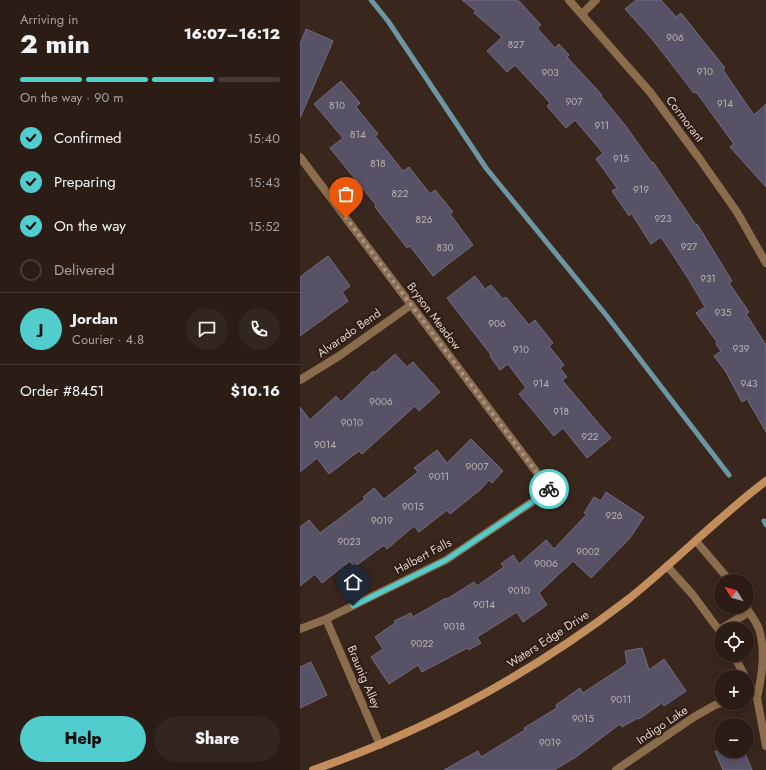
<!DOCTYPE html>
<meta charset="utf-8">
<style>
:root{--surface:#2b1c16;--page:#33251f;--text:#f1f3f6;--muted:#a6a1a1;--line:#473a35;--accent:#52cdce}
body{margin:0;font-family:Jost,sans-serif;background:var(--page);color:var(--text);height:100vh;display:flex;flex-direction:column;font-size:15px;white-space:nowrap}
*{box-sizing:border-box;margin:0}
p{font-size:13px;color:var(--muted)}
.icon{flex:none;width:22px;height:22px;fill:none;stroke:currentColor;stroke-width:2;stroke-linecap:round;stroke-linejoin:round}
.map{position:relative;flex:1;overflow:hidden}
.side{display:flex;flex-direction:column;background:var(--surface);width:300px}
.side>*{flex:none}
.needle{width:26px;rotate:307deg}
.controls{position:absolute;left:414px;top:574px;display:grid;gap:8px}
.controls a{display:grid;place-items:center;width:40px;height:40px;border-radius:50%;background:var(--surface);box-shadow:0 2px 6px #0003,0 0 0 1px var(--line);font-size:20px}
.pin{position:absolute;display:grid;place-items:center;width:34px;height:34px;color:#fff;margin:-41px -17px;border-radius:50% 50% 50% 0;rotate:-45deg;box-shadow:0 0 4px #0007}
.pin .icon{rotate:45deg}
.courier{position:absolute;display:grid;place-items:center;width:40px;height:40px;margin:-20px;border:3px solid #52cdce;border-radius:50%;background:#fff;color:#222;box-shadow:0 1px 5px #0007}
.head em{font-style:normal;font-weight:800}
.head div{display:flex;flex-direction:column-reverse}
.head{display:flex;align-items:center;justify-content:space-between;height:68px;padding:0 20px}
h1{font-size:26px;font-weight:800;line-height:30px}
.bar{display:grid;grid-template-columns:repeat(4,1fr);gap:6px 4px;align-content:center;height:48px;padding:0 20px}
.bar i{height:5px;border-radius:3px;background:var(--line)}
.bar .on{background:var(--accent)}
.bar p{grid-column:span 4}
.line{display:flex;align-items:center;gap:10px;padding:0 20px;border-top:1px solid var(--line)}
.line div{flex:1}
.round{display:grid;place-items:center;flex:none;width:42px;height:42px;border-radius:21px;background:var(--page)}
ol{padding:0 20px;list-style:none}
li{display:flex;align-items:center;gap:12px;height:44px}
li p{margin-inline-start:auto}
li .icon{padding:4px;border-radius:50%;background:var(--accent);color:#111;stroke-width:4}
li:last-child{color:var(--muted)}
li i{width:22px;height:22px;border:2px solid var(--line);border-radius:50%}
.cta{display:flex;gap:8px;margin-top:auto;padding:8px 20px}
.cta a{flex:1;height:46px;border-radius:24px;background:var(--accent);color:#111;font-size:16px;font-weight:800;line-height:46px;text-align:center}
.cta a+a{background:var(--page);color:var(--text)}
main{display:flex;flex:1;min-height:0}
.map>svg:first-child{display:block}
.lines{fill:none;stroke-linecap:round;stroke-linejoin:round}
.stream{stroke:#6c96a3;stroke-width:5}
.building{fill:#575266;stroke:#726d82}
.street{stroke:#8b6c4c;stroke-width:8}
.secondary{stroke:#c28f5c;stroke-width:8}
.done{stroke:#a5968f;stroke-width:4;stroke-dasharray:0 7.2}
.route{stroke:#52cdce;stroke-width:5}
.labels{text-anchor:middle;stroke-width:4;stroke-linejoin:round;paint-order:stroke}
.number-label{font-size:10px;fill:#bdb2b2}
.street-label{font-size:12px;fill:#dfd2cc;stroke:#2f1d14}
</style>
<main>
<section class="side">
<div class="head"><div><h1>2 min</h1><p>Arriving in</p></div><em>16:07–16:12</em></div>
<div class="bar"><i class="on"></i><i class="on"></i><i class="on"></i><i></i><p>On the way · 90 m</p></div>
<ol>
<li><svg class="icon" aria-label="check" viewBox="0 0 24 24"><path d="M5 12l5 5 9-10"/></svg>Confirmed<p>15:40</p></li>
<li><svg class="icon" aria-label="check" viewBox="0 0 24 24"><path d="M5 12l5 5 9-10"/></svg>Preparing<p>15:43</p></li>
<li><svg class="icon" aria-label="check" viewBox="0 0 24 24"><path d="M5 12l5 5 9-10"/></svg>On the way<p>15:52</p></li>
<li><i></i>Delivered</li>
</ol>
<div class="line" style="height:72px"><b class="round" style="background:var(--accent);color:#111">J</b><div><b>Jordan</b><p>Courier · 4.8</p></div><a class="round"><svg class="icon" aria-label="chat" viewBox="0 0 24 24"><path d="M4 5h16v11H9l-5 4z"/></svg></a><a class="round"><svg class="icon" aria-label="phone" viewBox="0 0 24 24"><path d="M5 4h4l2 5-3 2q2 4 5 5l2-3 5 2v4C11 20 4 13 5 4z"/></svg></a></div>
<div class="line" style="height:52px"><div>Order #8451</div><b>$10.16</b></div>
<div class="cta"><a>Help</a><a>Share</a></div>
</section>
<div class="map">
<svg width="466" height="770" viewBox="0 0 466 770">
<rect width="100%" height="100%" fill="#39261d"/>
<g class="lines">
<path class="stream" d="M71,0L88,21L186,168L306,315L429,475
M464,521L466,525"/>
</g>
<path class="building" d="M162,0H217L220,2L241,25L237,28L255,48L259,44L269,55L267,57L302,95L301,96L325,125L352,163L353,162L396,225L397,224L432,281L429,283L449,312L446,314L466,345V432L447,399L442,402L426,372L414,356L421,351L416,344L417,342L396,313L405,307L386,275L361,237L351,244L331,213L329,216L312,191L317,188L296,159L303,153L275,120L266,128L247,106L250,103L215,65L207,72L187,51L202,37L174,13L176,11Z
M336,0H361L376,17L381,13L425,68L423,70L454,115L466,104V187L430,147L434,144L396,92L394,93L352,39L325,9Z
M6,29L33,41L0,118V44Z
M41,81L60,103L56,107L78,134L75,136L103,171L109,167L130,194L135,190L153,212L150,214L173,245L133,276L110,246L107,248L75,207L76,205L30,148L43,138L14,104Z
M28,256L50,286L42,292L48,301L0,336V277Z
M175,276L185,289L191,285L203,299L206,297L229,325L235,320L253,343L249,346L264,365L260,368L267,377L262,380L311,438L287,458L263,428L254,436L219,394L226,388L208,364L200,370L190,356L191,355L147,298Z
M95,354L107,367L113,362L140,392L119,411L115,406L62,454L59,451L29,474L17,458L0,472V407L10,420L36,396L41,402L73,371L74,373Z
M171,439L203,471L192,483L189,480L180,490L150,514L147,510L119,532L114,526L87,549L84,545L54,567L50,561L22,583L15,574L0,586V527L9,520L20,533L65,499L63,497L74,488L84,499L118,472L114,468L137,450L147,463Z
M306,492L344,517L330,538L291,578L273,561L239,593L247,605L223,622L217,612L177,637L181,643L169,650L167,648L122,672L118,665L89,684L71,657L83,649L75,637L95,623L94,621L111,613L113,617L146,598L147,599L174,582L177,586L204,567L201,564L213,555L219,564L246,540L254,549L287,514L284,513L294,497L301,501Z
M342,648L349,670L364,659L386,691L364,706L362,703L339,719L338,718L322,727L320,724L276,757L254,770H144L178,751L181,757L225,730L224,728L257,708L256,705L280,688L283,693L327,664L325,651Z
M11,662L27,695L0,708V667Z
M415,751H444L452,770H423Z"/>
<g class="lines">
<path class="street" d="M269,0L350,92L399,158L437,212L466,263
M282,14L296,0
M0,157L250,490L146,560L26,619L0,629
M0,380L39,356L111,305
M396,541L430,581
M367,566L393,595L421,633
M446,607C450,614 456,621 459,629C466,652 462,675 457,698
M26,619L80,745
M419,630L449,612
M434,655L445,677
M447,681L457,698L466,746
M316,770L394,717L415,705L422,703"/>
<path class="secondary" d="M13,770C125,731 232,673 326,601C374,563 417,518 466,481"/>
</g>
<g class="lines">
<path class="done" d="M46,218L249,489"/>
<path class="route" d="M53,606L146,560L250,490L249,489"/>
</g>
<g class="labels">
<g class="number-label">
<text x="375" y="41">906</text>
<text x="216" y="48">827</text>
<text x="405" y="75">910</text>
<text x="250" y="76">903</text>
<text x="274" y="105">907</text>
<text x="425" y="107">914</text>
<text x="37" y="109">810</text>
<text x="302" y="129">911</text>
<text x="58" y="138">814</text>
<text x="321" y="162">915</text>
<text x="78" y="167">818</text>
<text x="341" y="193">919</text>
<text x="100" y="197">822</text>
<text x="363" y="222">923</text>
<text x="124" y="223">826</text>
<text x="389" y="250">927</text>
<text x="145" y="251">830</text>
<text x="408" y="282">931</text>
<text x="423" y="316">935</text>
<text x="197" y="327">906</text>
<text x="441" y="352">939</text>
<text x="221" y="353">910</text>
<text x="241" y="387">914</text>
<text x="449" y="387">943</text>
<text x="81" y="405">9006</text>
<text x="261" y="415">918</text>
<text x="52" y="426">9010</text>
<text x="290" y="440">922</text>
<text x="25" y="448">9014</text>
<text x="177" y="470">9007</text>
<text x="139" y="480">9011</text>
<text x="113" y="510">9015</text>
<text x="314" y="519">926</text>
<text x="82" y="524">9019</text>
<text x="49" y="545">9023</text>
<text x="288" y="555">9002</text>
<text x="246" y="567">9006</text>
<text x="219" y="594">9010</text>
<text x="184" y="608">9014</text>
<text x="154" y="630">9018</text>
<text x="122" y="647">9022</text>
<text x="321" y="703">9011</text>
<text x="283" y="722">9015</text>
<text x="250" y="746">9019</text>
</g>
<g class="street-label">
<text transform="translate(385 119) rotate(53)" y="4">Cormorant</text>
<text transform="translate(134 316) rotate(53)" y="4">Bryson Meadow</text>
<text transform="translate(49 333) rotate(-35)" y="4">Alvarado Bend</text>
<text transform="translate(123 556) rotate(-28)" y="4">Halbert Falls</text>
<text transform="translate(248 639) rotate(-33)" y="4">Waters Edge Drive</text>
<text transform="translate(64 677) rotate(67)" y="4">Braunig Alley</text>
<text transform="translate(362 725) rotate(-34)" y="4">Indigo Lake</text>
</g>
</g>
</svg>
<div class="controls">
<a><svg class="needle" viewBox="-14 -14 28 28"><path d="M0-13l5 13h-10z" fill="#e53935"/><path d="M0 13l5-13h-10z" fill="#a6a1a1"/></svg></a>
<a><svg class="icon" aria-label="locate" viewBox="0 0 24 24"><circle cx="12" cy="12" r="6"/><path d="M12 2v4M12 18v4M2 12h4M18 12h4"/></svg></a>
<a>+</a>
<a>−</a>
</div>
<div class="pin" style="left:46px;top:218px;background:#ea580c"><svg class="icon" aria-label="bag" viewBox="0 0 24 24"><path d="M5 8h14l-1 12H6zM9 8a3 3 0 0 1 6 0"/></svg></div>
<div class="pin" style="left:53px;top:606px;background:#1f2937"><svg class="icon" aria-label="home" viewBox="0 0 24 24"><path d="M3 11l9-7 9 7M6 9v11h12V9"/></svg></div>
<div class="courier" style="left:249px;top:489px"><svg class="icon" aria-label="bike" viewBox="0 0 24 24"><circle cx="6" cy="16" r="4"/><circle cx="18" cy="16" r="4"/><path d="M6 16l4-8h5l3 8M10 8l3 8H6M13 5h3"/></svg></div>
</div>
</main>
